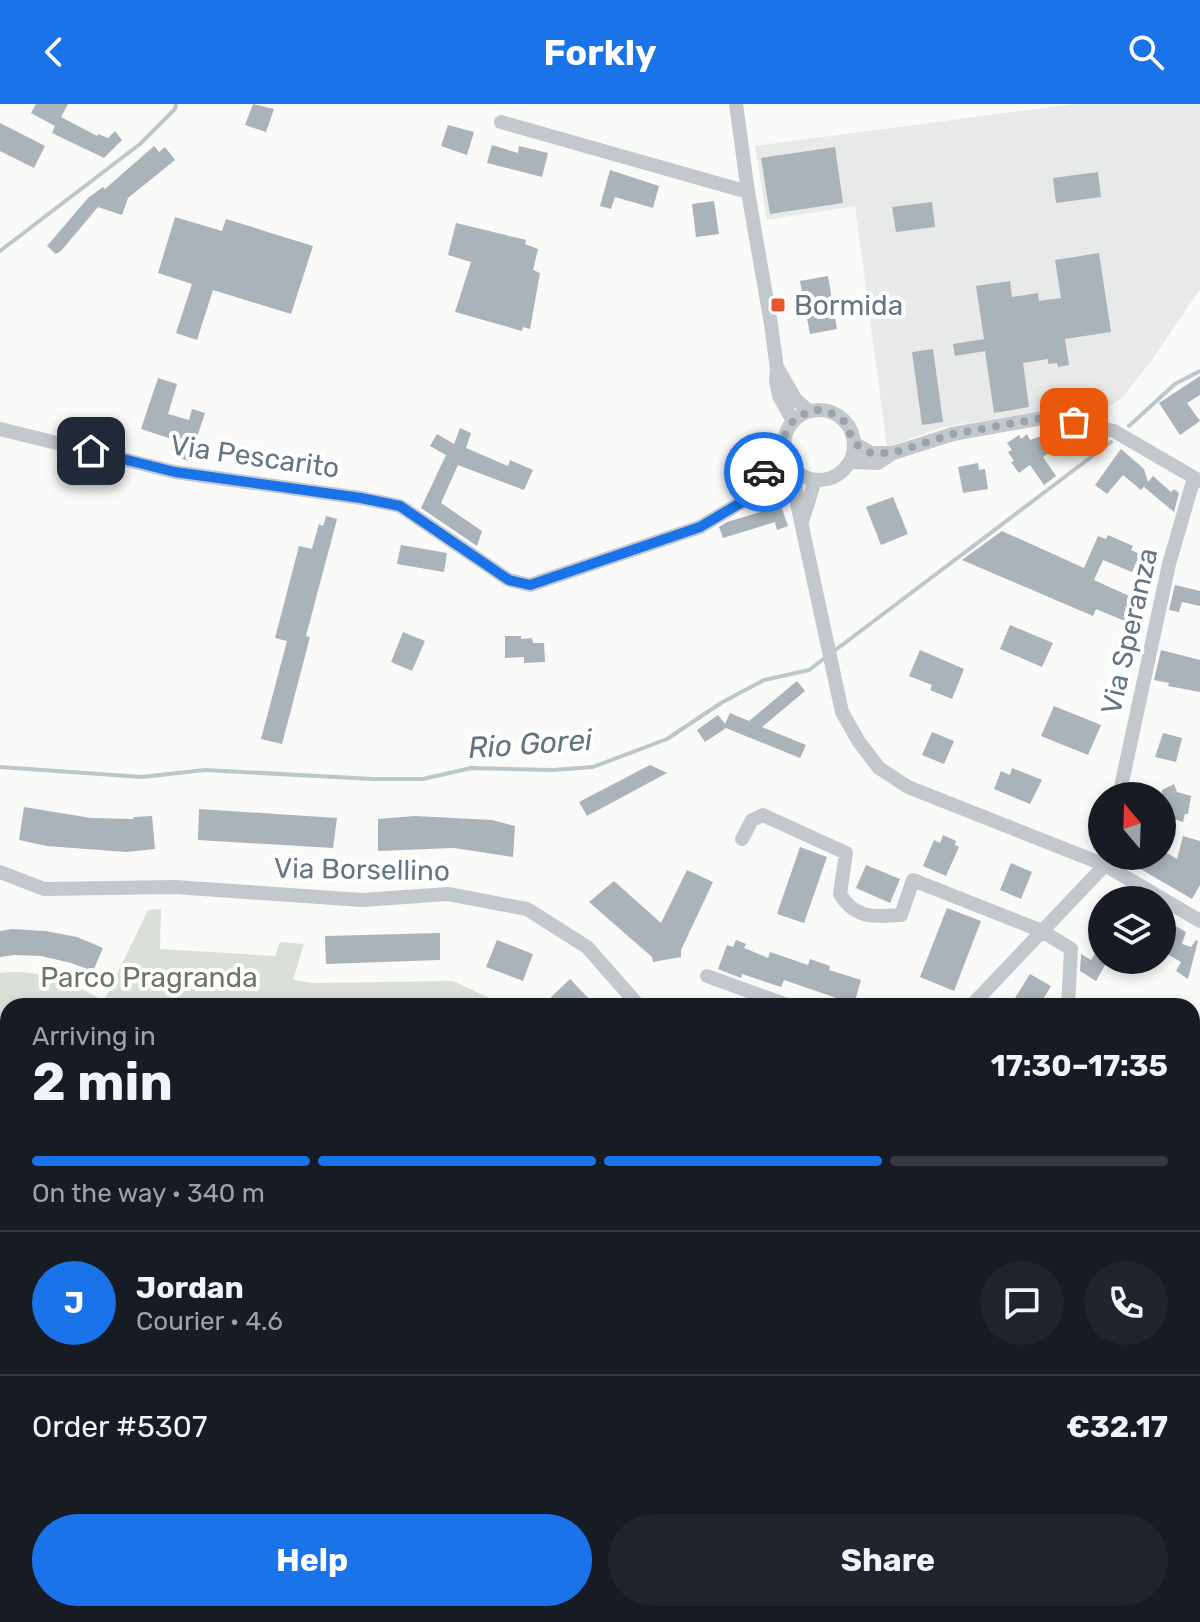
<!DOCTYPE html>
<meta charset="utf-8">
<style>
:root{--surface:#171b24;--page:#20242c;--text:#f1f3f6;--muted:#9ea1a6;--line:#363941;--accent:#1a73e8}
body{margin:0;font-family:Rubik,sans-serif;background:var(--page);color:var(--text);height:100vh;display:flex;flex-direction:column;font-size:30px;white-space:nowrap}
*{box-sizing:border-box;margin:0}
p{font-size:26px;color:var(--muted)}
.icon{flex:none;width:44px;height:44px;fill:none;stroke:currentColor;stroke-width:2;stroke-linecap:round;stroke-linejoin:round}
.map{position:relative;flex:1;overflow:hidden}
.side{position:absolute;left:0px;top:894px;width:1200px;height:624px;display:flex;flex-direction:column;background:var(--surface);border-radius:24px 24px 0 0;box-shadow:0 4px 12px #0003}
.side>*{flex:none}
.needle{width:52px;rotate:341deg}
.controls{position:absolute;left:1088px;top:678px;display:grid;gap:16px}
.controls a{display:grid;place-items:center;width:88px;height:88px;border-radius:50%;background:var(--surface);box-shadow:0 4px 12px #0003;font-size:40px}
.pin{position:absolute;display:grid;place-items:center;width:68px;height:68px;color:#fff;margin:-34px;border-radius:16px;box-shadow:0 4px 12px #0006}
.courier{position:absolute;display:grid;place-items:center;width:80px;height:80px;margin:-40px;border:6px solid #1a73e8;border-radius:50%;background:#fff;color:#222;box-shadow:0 2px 10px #0007}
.headline em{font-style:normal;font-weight:700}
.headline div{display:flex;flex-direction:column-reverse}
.headline{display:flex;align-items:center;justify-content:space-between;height:136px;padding:0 32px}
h1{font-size:52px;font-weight:700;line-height:60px}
.bar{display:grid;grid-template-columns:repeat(4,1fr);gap:12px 8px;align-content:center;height:96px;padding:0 32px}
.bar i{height:10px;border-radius:6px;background:var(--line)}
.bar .selected{background:var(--accent)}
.bar p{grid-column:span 4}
.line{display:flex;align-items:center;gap:20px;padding:0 32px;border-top:2px solid var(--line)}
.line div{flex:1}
.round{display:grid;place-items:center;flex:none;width:84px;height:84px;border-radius:42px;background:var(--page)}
.button{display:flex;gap:16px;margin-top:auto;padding:16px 32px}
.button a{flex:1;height:92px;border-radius:48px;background:var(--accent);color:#fff;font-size:32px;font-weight:700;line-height:92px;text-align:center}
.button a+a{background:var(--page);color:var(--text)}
header{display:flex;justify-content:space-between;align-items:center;height:104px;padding:0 32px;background:var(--accent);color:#fff;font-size:36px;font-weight:700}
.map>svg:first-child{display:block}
.built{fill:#e8e9e9}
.green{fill:#dadfd7}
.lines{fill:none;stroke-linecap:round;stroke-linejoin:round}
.stream{stroke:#bbc7cb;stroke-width:4}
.building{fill:#aab3b9}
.minor{stroke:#c3c8cc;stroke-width:14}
.done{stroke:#99a4ac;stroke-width:8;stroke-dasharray:0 14.4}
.route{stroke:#1a73e8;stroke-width:10}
.poi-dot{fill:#e4572e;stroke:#fff;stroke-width:3}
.labels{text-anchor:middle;stroke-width:8;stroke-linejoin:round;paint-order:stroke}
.poi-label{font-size:28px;fill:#657683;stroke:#fff;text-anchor:start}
.street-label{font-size:28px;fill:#657683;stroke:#fff}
.park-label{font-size:28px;fill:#687a64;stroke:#fff}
.water-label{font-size:30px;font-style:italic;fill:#60757c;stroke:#fff}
</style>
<header><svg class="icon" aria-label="back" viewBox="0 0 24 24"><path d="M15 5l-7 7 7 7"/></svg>Forkly<svg class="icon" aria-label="search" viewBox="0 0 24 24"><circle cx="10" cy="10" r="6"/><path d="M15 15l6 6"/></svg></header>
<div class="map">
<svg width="1200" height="1518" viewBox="0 0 1200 1518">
<rect width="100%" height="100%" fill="#fafaf8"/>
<path class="built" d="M1074,0H1200V185L1152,256L1121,295L1090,315L1064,304L943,323L887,343L855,102L767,116L755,42Z"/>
<path class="green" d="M161,805L160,845L275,852L280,838L304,840L293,876L314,879L453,877L507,902H8V1119L0,1120V869C38,864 71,878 104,897L148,806Z
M138,1510H305L309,1518H132Z
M717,1510H875L862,1518H720Z"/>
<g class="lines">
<path class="stream" d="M0,147L140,40L175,5L176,0
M1129,322L1175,280L1200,267
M0,663L142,673L205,666L373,675H423L471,664L553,666L593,663L667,635L721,599L764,576L809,566L1111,338"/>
</g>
<path class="building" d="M36,0H68L61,13L97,32L98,30L108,34L115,27L122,36L104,54L52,29L55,22L31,9Z
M253,0L274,5L266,28L245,21Z
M0,19L45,42L34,64L0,47Z
M448,21L474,28L467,51L441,42Z
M492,41L518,49L519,42L548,49L542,73L487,59Z
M154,42L159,48L165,43L175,56L128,94L122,111L98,103L61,147L56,150L47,142L88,94L103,83L105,85Z
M835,43L843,99L770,110L761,54Z
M610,66L659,82L653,104L615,93L611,105L600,102Z
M1098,68L1101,93L1056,99L1053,74Z
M714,97L719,130L696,133L692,100Z
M932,98L935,123L896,128L892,103Z
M175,113L222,127L226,115L313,142L291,210L213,186L197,236L176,229L192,180L158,169Z
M456,119L526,136L525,140L538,145L533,166L540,169L530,225L523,223L522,227L455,208L471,158L448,151Z
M1099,149L1111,228L1065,235L1069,261L1058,263L1057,259L1048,260V255L1023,259L1029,303L994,309L985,247L955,252L953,240L984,235L976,182L1010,177L1012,193L1038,189L1039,197L1061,194L1055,156Z
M828,172L837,225L810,230L800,177Z
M933,245L943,318L922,321L912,248Z
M1200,272V291L1187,299L1200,317L1180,331L1159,299Z
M158,274L177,280L168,310L189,316L192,305L205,309L189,357L176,353L181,338L141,325Z
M460,324L471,329L466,344L508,362L510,356L533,366L524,386L458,361L441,399L482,427L477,442L421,404L446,351L430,342L437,330L454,340Z
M1027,330L1030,336L1041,332L1046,338L1051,334L1057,344L1043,353L1056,372L1044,381L1030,361L1019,369L1011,358L1014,357L1008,348L1012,346L1007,339L1019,331L1021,335Z
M1121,345L1144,365L1148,378L1153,372L1171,388L1174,385L1179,389L1174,408L1144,383L1147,379L1141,386L1123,371L1107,390L1095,381Z
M978,359L979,366L985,365L988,385L963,389L958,363Z
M893,393L908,430L881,441L866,403Z
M781,402L788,422L777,426L775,418L723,434L719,423L727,418Z
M326,412L337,415L306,532L310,533L282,640L261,635L287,537L275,534L299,442L312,445L319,420L323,422Z
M1002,427L1084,464L1098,432L1106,435L1108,431L1133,442L1131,446L1140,450L1132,468L1103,456L1094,476L1138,496L1129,517L1127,518L1096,505L1093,512L962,456Z
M401,441L447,449L444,468L397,460Z
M1175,481L1200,487V502L1182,498L1179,508L1169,506Z
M1010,521L1053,539L1042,563L1000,545Z
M403,528L425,537L412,567L391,558Z
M505,532H521V535L532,534L533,539H544L545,558L524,559V553L505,554Z
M920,546L964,565L952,595L930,586L932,581L909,572Z
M1161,546L1200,556V588L1168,582L1169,579L1154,576Z
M797,577L805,587L762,623L806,641L800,654L726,624L705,638L697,626L718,611L725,620L730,609L749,617Z
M1054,602L1101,621L1088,651L1041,632Z
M932,628L954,637L944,660L922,651Z
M1163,629L1182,634L1176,658L1155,653Z
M650,661L667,669L587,712L579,698Z
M1012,664L1042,676L1030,700L994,685L1001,667L1010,671Z
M1174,680L1177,688L1191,692L1188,710H1185L1183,718L1162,711V686Z
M24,703L91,714L133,715L134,713L152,712L155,745L126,748L47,742L19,736Z
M199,705L337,714L333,744L198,736Z
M415,712L492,716L515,722L513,753L454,744L378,747V715Z
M943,731L956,737L955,741L959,743L946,772L923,762L934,736L940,739Z
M1183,732L1200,737V781L1192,795L1137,763L1144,752H1162V746L1177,755Z
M800,743L827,753L804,819L777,810Z
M1011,759L1032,768L1021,795L1000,786Z
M866,761L900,775L890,799L856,784Z
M687,766L713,778L681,846V853L653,858L652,853L589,798L614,777L661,819Z
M947,804L981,817L954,887L920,873Z
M1162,814L1186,828L1182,840L1191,843L1196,836L1198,837L1188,875L1176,867L1181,858L1162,847Z
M12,825L45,827L77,833L103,844L93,867L71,859L41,852L14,851L0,853V827Z
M440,829V856L326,860L325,832Z
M497,836L533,850L523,877L486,863Z
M736,836L746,840L744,844L768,854L770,848L808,861L810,855L830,862L829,866L861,876L854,900L784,876L781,883L742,870L741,874L718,865L727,841L733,843Z
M1102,838V856H1108L1096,877L1080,867L1081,850L1091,856Z
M1030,870L1051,882L1039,902H1010Z
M570,875L596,902H542Z"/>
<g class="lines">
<path class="minor" d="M736,0L748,88L771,220L777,265L776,277L779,292L793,317
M501,18L748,88
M778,265L796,296L809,307
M784 341a35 35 0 1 1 70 0a35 35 0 1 1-70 0Z
M0,325L175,368L361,394L400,402L509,476L530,481L700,423L747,395L788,358
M854,339L871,349H893L953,330L1043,314L1074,318L1114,327L1200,377
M850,358L878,359L893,349
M795,367L797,399L842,608L859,638L879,664L908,683L1105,761L1200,817
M758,378L784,335
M802,418L815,376
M1119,692L1169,460L1194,374
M742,735L752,716L763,711L846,749L840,790C855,815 874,813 901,811L913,776L1042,827L1071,845L1068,902
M0,768L44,785L175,783L362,796L448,790L527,805L587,843L639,902
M707,872L790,902
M971,902L1105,761L1106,756
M1192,1044L1200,1049
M1192,1129L1200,1077
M0,1194L8,1158
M0,1400L8,1401
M0,1415L8,1417
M1192,1431L1200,1432
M319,1510L334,1518
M406,1510L417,1518
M707,1510L712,1518
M947,1515L949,1518
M343,1518L357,1510
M1040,1518L1046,1510
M1125,1518L1126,1510"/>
</g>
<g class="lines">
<path class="done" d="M764,368L793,317L809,307L819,306L837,311L845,318L854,339L871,349H893L953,330L1043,314L1074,318"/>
<path class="route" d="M91,347L175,368L361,394L400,402L509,476L530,481L700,423L747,395L764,368"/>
</g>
<rect class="poi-dot" x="770" y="193" width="16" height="16" rx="4"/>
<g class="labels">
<g class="poi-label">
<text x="794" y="211">Bormida</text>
</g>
<g class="street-label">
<text transform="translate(255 352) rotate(8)" y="10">Via Pescarito</text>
<text transform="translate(1129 527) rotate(-77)" y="10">Via Speranza</text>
<text transform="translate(362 765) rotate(1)" y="10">Via Borsellino</text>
</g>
<g class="park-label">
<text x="149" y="883">Parco Pragranda</text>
</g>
<g class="water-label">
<text transform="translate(530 640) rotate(-4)" y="10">Rio Gorei</text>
</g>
</g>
</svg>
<div class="controls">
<a><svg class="needle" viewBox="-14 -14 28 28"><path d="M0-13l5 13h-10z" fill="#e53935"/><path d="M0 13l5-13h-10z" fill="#9ea1a6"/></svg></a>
<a><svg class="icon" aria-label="layers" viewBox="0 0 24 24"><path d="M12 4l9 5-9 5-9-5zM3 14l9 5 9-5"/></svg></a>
</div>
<div class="pin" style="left:1074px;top:318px;background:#ea580c"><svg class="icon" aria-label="bag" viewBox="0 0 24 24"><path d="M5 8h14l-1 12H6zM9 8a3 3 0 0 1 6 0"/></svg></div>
<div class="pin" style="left:91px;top:347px;background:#1f2937"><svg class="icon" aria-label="home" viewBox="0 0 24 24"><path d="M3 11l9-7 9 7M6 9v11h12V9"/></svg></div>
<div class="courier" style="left:764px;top:368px"><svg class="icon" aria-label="car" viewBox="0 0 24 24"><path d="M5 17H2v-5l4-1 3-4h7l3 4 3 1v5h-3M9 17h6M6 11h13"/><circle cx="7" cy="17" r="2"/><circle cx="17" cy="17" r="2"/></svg></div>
<section class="side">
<div class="headline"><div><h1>2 min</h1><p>Arriving in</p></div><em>17:30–17:35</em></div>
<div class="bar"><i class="selected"></i><i class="selected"></i><i class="selected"></i><i></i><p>On the way · 340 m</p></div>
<div class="line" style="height:144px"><b class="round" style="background:var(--accent);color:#fff">J</b><div><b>Jordan</b><p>Courier · 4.6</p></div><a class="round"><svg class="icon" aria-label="chat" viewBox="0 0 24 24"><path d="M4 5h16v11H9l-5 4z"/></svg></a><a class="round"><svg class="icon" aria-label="phone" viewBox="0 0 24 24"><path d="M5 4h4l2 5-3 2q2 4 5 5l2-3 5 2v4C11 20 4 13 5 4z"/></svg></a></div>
<div class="line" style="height:104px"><div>Order #5307</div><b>€32.17</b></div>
<div class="button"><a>Help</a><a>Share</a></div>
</section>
</div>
